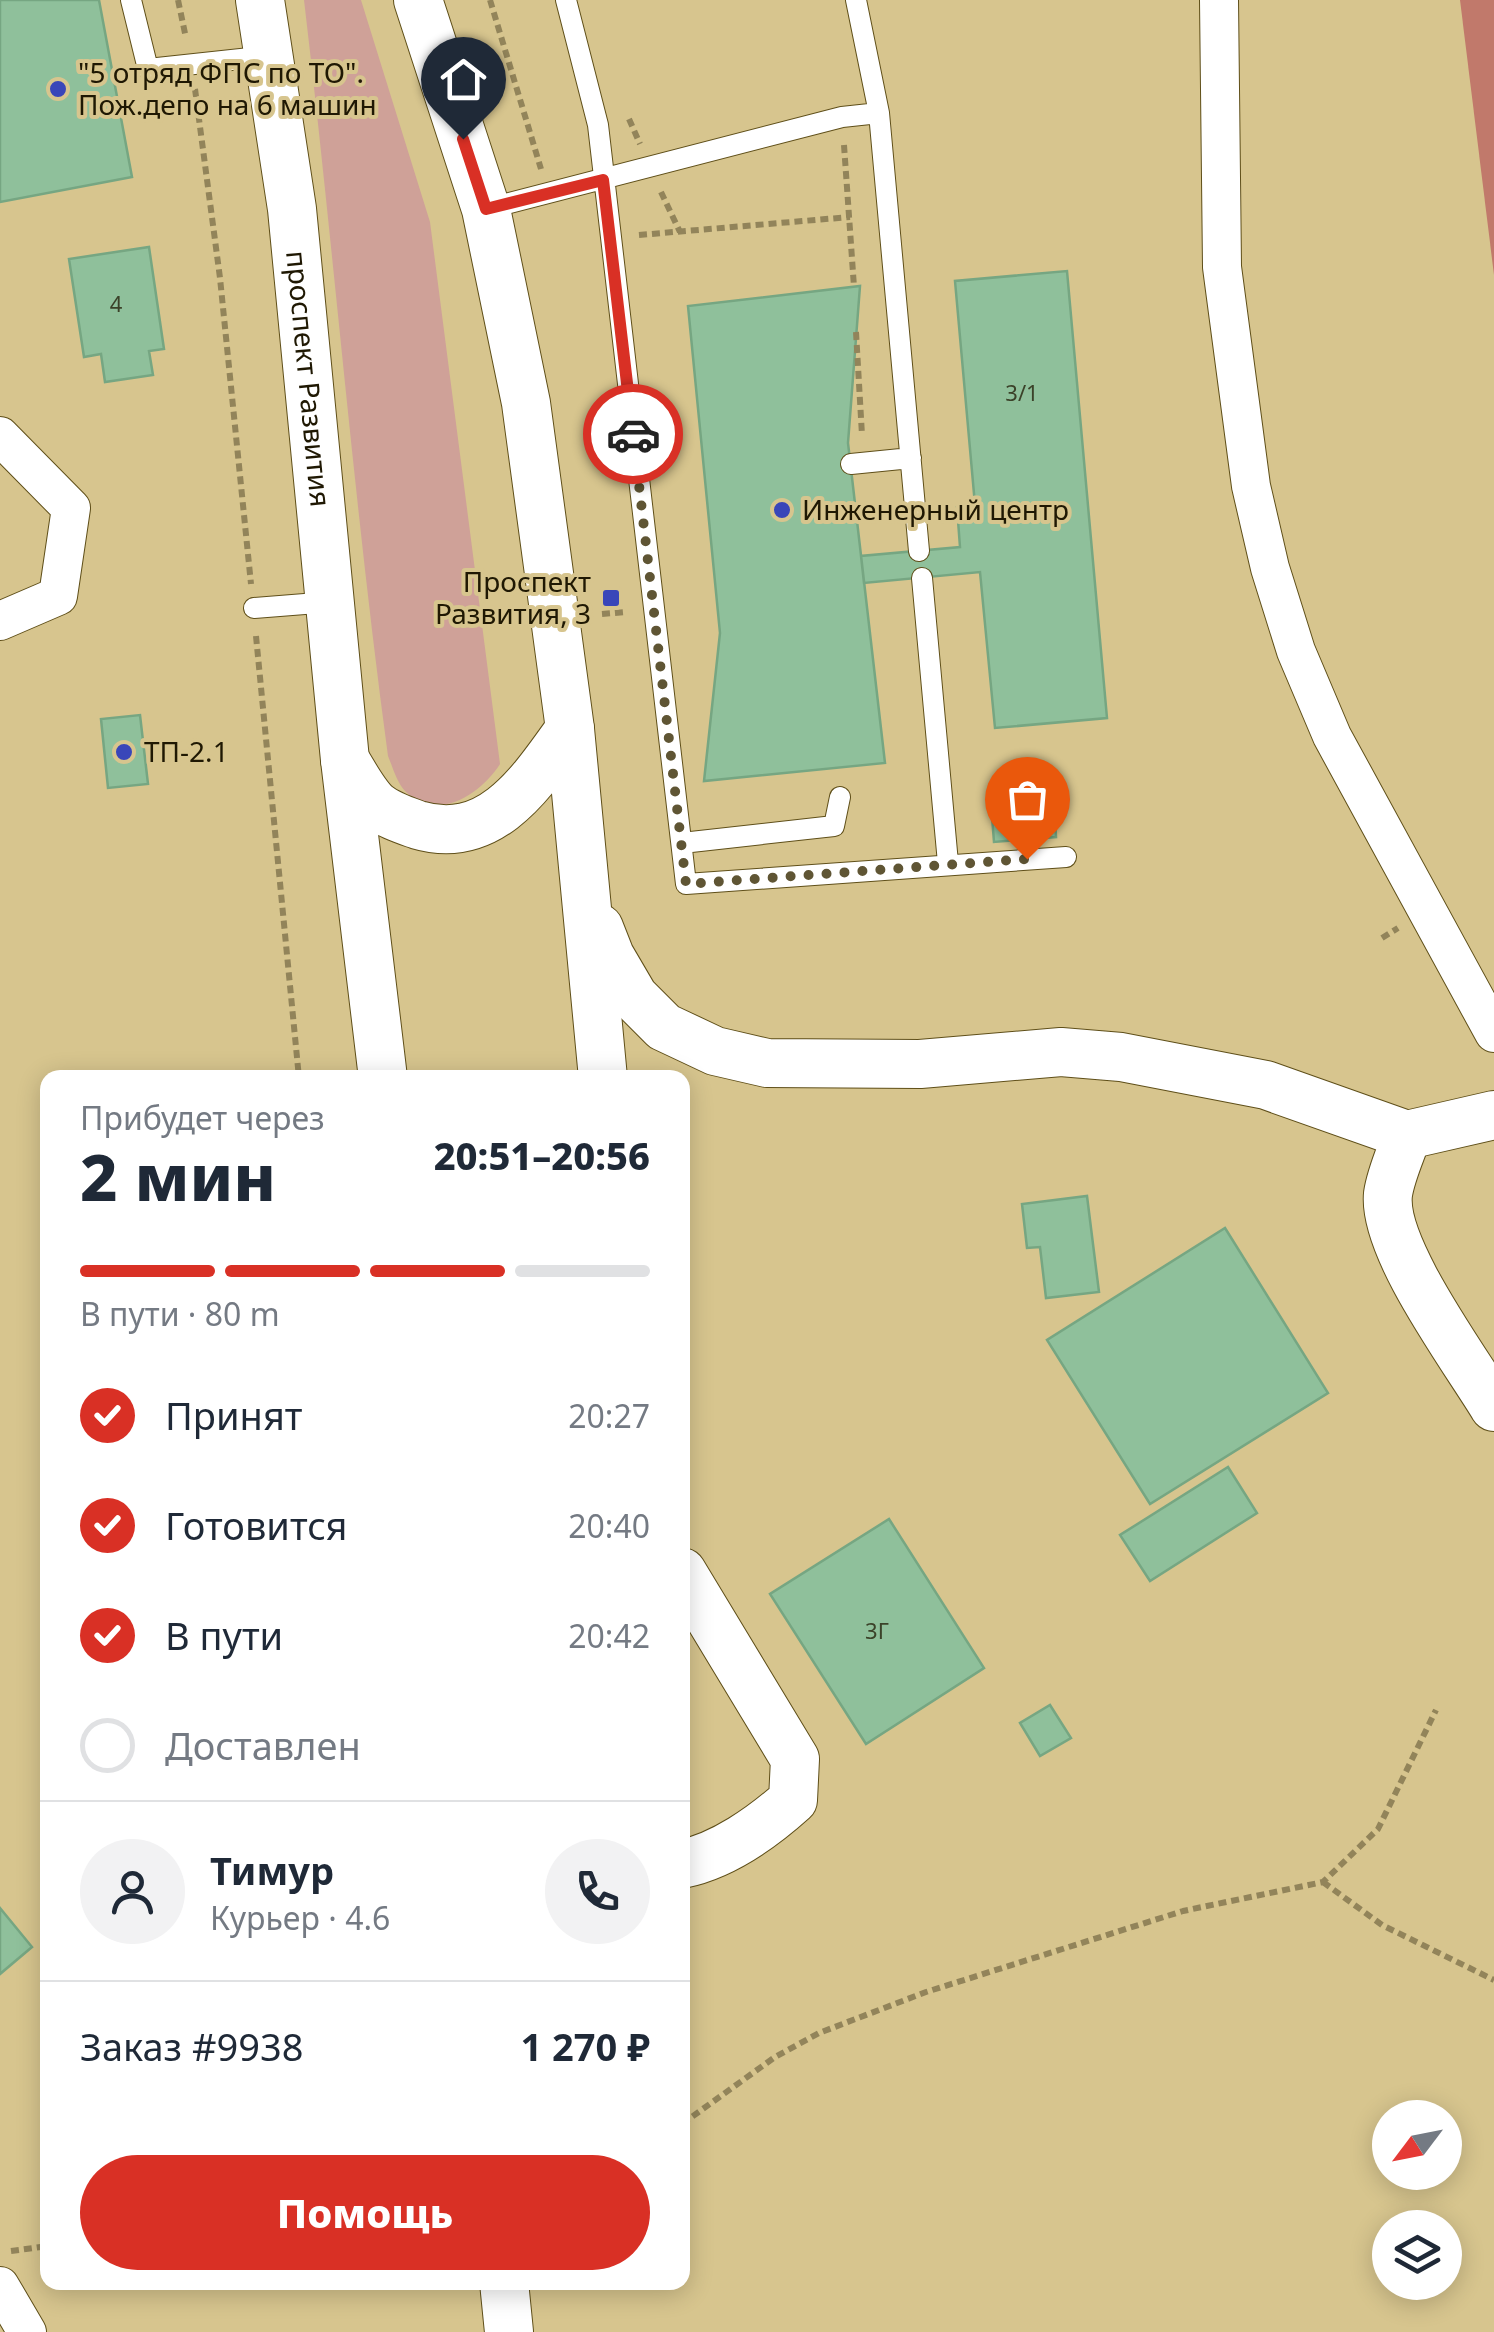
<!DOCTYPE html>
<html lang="ru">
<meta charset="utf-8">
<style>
:root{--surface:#fff;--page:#f2f2f3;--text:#1f2937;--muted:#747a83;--line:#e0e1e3;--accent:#d93025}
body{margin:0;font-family:"Noto Sans",sans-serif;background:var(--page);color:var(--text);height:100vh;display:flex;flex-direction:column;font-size:38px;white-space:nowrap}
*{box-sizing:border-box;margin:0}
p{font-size:32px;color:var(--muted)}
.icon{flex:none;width:55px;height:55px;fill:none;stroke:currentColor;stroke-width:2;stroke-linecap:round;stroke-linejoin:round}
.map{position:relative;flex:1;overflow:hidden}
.sheet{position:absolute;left:40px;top:1070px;width:650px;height:1220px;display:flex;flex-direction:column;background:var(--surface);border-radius:20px;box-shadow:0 5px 25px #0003}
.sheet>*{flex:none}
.needle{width:65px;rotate:238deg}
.tools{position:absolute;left:1372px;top:2100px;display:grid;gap:20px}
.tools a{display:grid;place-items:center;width:90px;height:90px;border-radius:50%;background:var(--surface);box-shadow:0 5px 25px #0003;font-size:50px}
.pin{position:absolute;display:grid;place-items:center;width:85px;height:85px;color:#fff;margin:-102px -42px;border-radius:50% 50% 50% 0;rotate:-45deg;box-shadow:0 0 10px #0007}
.pin .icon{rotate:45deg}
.courier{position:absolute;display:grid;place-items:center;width:100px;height:100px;margin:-50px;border:8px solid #d93025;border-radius:50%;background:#fff;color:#222;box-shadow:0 2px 12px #0007}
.headline em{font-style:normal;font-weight:800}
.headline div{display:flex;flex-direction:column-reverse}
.headline{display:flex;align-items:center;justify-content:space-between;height:170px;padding:0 40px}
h1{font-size:65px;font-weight:800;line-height:75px}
.bar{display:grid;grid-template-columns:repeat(4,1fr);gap:15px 10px;align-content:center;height:120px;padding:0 40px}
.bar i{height:12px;border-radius:8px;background:var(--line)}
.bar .selected{background:var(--accent)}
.bar p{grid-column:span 4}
.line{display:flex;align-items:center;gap:25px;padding:0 40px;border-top:2px solid var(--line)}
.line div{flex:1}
.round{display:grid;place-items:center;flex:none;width:105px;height:105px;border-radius:52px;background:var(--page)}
ol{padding:0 40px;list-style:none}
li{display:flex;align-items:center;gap:30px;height:110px}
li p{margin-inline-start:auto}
li .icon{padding:10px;border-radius:50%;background:var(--accent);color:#fff;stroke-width:4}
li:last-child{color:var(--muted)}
li i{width:55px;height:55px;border:5px solid var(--line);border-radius:50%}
.cta{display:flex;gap:20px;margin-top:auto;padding:20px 40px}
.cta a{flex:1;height:115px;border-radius:60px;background:var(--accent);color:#fff;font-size:40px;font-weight:800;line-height:115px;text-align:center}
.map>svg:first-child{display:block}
.green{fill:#cfa198}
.forest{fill:#c1796b}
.building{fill:#8fc09b;stroke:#76a682;stroke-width:2.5}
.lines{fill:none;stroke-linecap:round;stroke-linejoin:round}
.service-casing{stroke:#5f4f19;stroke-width:22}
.minor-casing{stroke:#5f4f19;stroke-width:40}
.tertiary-casing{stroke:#5f4f19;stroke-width:50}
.path{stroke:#92845a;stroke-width:6;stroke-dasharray:8 5;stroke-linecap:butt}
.service{stroke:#fff;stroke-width:20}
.minor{stroke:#fff;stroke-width:38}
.tertiary{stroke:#fff;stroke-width:48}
.done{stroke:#5f5534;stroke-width:10;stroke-dasharray:0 18}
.route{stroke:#d93025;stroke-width:12}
.poi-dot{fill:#3946b9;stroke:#d7c58e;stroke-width:4}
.labels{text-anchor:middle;stroke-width:8;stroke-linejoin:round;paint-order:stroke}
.number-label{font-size:22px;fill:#3b4229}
.poi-label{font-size:28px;fill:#1f1803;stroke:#d7c58e;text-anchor:start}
.street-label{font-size:28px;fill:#1f1803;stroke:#d7c58e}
</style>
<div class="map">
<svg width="1494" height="2332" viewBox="0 0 1494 2332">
<rect width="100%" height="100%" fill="#d7c58e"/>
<path class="green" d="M304,0H361L430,222L500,764C481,794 437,823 406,792C397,783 393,768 388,756C354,505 334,252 304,0Z"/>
<path class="forest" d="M1460,0H1494V275Z"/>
<path class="building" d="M0,0H99L132,177L0,202Z
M149,247L164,349L149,351L153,375L105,382L101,354L84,357L69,259Z
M1067,271L1107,718L995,728L980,572L864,583L861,556L960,547L957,507L975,505L955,281Z
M860,286L848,443L885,763L704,781L720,633L688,306Z
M140,715L148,784L108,788L101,719Z
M1054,799L1056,837L994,842L991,804Z
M1087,1196L1099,1292L1046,1298L1040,1247L1027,1248L1022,1204Z
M1225,1228L1328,1393L1150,1504L1047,1340Z
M1228,1467L1257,1513L1150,1581L1120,1535Z
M889,1519L984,1668L866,1744L770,1594Z
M1050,1705L1071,1738L1040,1756L1020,1723Z
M0,1908L32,1947L0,1974Z"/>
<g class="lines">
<defs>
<path id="service" d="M131,0L148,69L269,56
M566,0L598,125L686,884L1066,857
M856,0L879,113L919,551
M486,209L842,117L879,113
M851,464L911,458
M922,578L948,863
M254,608L330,602
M682,843L834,826L840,797"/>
<path id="minor" d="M1219,0L1222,267L1251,486L1270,568L1296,651L1332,736L1494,1033
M0,436L71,508L58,596L0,621
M0,2286L27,2332"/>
<g id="tertiary">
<path id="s1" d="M260,0L292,209L345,760L383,1078"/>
<path d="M418,0L486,209L526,403L570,729L603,1078"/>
<path d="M345,760C354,774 364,794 376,805C388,815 404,820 418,825C492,847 533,780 570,729"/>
<path d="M599,928L610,956L634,997L664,1027L715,1051L767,1063L920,1064L1061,1052L1121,1057L1266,1085L1407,1135L1494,1115"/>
<path d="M1407,1135C1401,1153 1391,1174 1388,1194C1382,1248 1465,1359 1494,1407"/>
<path d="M682,1572L795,1759L793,1800C763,1827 722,1856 682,1864"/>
<path d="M504,2282L509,2332"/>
</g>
</defs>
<use href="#service" class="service-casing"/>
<use href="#minor" class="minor-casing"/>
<use href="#tertiary" class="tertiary-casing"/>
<path class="path" d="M178,0L186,38
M490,0L541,169
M195,89L220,278L251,584
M629,119L640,144
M844,145L854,287
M661,192L680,232
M639,235L850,217
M856,332L862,435
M602,614L626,612
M256,636L299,1078
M1382,938L1398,928
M1323,1882L1382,1925L1494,1980
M682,2124L775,2057L819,2033L926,1992L1183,1911L1323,1882L1378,1829L1436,1710
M11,2251L48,2246"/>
<use href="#service" class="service"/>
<use href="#minor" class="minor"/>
<use href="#tertiary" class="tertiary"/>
</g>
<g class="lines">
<path class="done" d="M633,434L686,884L1027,859"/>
<path class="route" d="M463,139L486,209L603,180L633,434"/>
</g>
<g class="poi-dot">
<circle cx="58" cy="89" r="10"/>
<circle cx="782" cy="510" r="10"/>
<rect x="601" y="588" width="20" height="20" rx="5"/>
<circle cx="124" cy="752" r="10"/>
</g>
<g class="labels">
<g class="number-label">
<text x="116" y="312">4</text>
<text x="1022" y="401">3/1</text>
<text x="877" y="1639">3Г</text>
</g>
<g class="poi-label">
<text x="78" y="83">"5 отряд ФПС по ТО".<tspan x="78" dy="32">Пож.депо на 6 машин</tspan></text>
<text x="802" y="520">Инженерный центр</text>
<text x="591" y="592" text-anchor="end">Проспект<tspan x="591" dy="32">Развития, 3</tspan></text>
<text x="144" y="762">ТП-2.1</text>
</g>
<g class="street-label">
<text dy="10" stroke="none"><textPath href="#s1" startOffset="382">проспект Развития</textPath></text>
</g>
</g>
</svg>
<div class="tools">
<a><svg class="needle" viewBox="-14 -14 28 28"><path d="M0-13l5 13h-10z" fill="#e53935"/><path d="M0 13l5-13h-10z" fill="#747a83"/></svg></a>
<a><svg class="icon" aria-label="layers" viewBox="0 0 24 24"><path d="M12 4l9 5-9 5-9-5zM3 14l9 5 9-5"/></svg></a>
</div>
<div class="pin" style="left:1027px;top:859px;background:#ea580c"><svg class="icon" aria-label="bag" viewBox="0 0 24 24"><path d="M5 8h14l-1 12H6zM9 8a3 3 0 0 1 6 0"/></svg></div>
<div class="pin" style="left:463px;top:139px;background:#1f2937"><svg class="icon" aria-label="home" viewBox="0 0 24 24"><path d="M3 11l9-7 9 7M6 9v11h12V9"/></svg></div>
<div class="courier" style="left:633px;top:434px"><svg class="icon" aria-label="car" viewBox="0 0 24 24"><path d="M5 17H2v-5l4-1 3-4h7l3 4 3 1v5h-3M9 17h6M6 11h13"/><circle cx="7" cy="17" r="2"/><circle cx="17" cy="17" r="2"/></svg></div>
<section class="sheet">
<div class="headline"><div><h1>2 мин</h1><p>Прибудет через</p></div><em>20:51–20:56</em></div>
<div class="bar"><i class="selected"></i><i class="selected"></i><i class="selected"></i><i></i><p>В пути · 80 m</p></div>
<ol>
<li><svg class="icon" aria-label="check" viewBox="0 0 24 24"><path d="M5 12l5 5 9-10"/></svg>Принят<p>20:27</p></li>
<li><svg class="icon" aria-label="check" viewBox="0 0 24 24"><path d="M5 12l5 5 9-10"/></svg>Готовится<p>20:40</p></li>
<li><svg class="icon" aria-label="check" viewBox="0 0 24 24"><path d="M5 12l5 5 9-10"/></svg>В пути<p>20:42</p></li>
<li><i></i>Доставлен</li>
</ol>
<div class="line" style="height:180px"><a class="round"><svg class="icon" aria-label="person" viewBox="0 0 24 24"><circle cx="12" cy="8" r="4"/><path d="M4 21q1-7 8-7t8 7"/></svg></a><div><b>Тимур</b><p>Курьер · 4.6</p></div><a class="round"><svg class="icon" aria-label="phone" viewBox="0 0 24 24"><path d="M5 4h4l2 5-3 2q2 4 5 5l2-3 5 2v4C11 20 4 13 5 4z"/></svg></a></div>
<div class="line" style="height:130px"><div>Заказ #9938</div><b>1 270 ₽</b></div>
<div class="cta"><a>Помощь</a></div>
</section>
</div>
